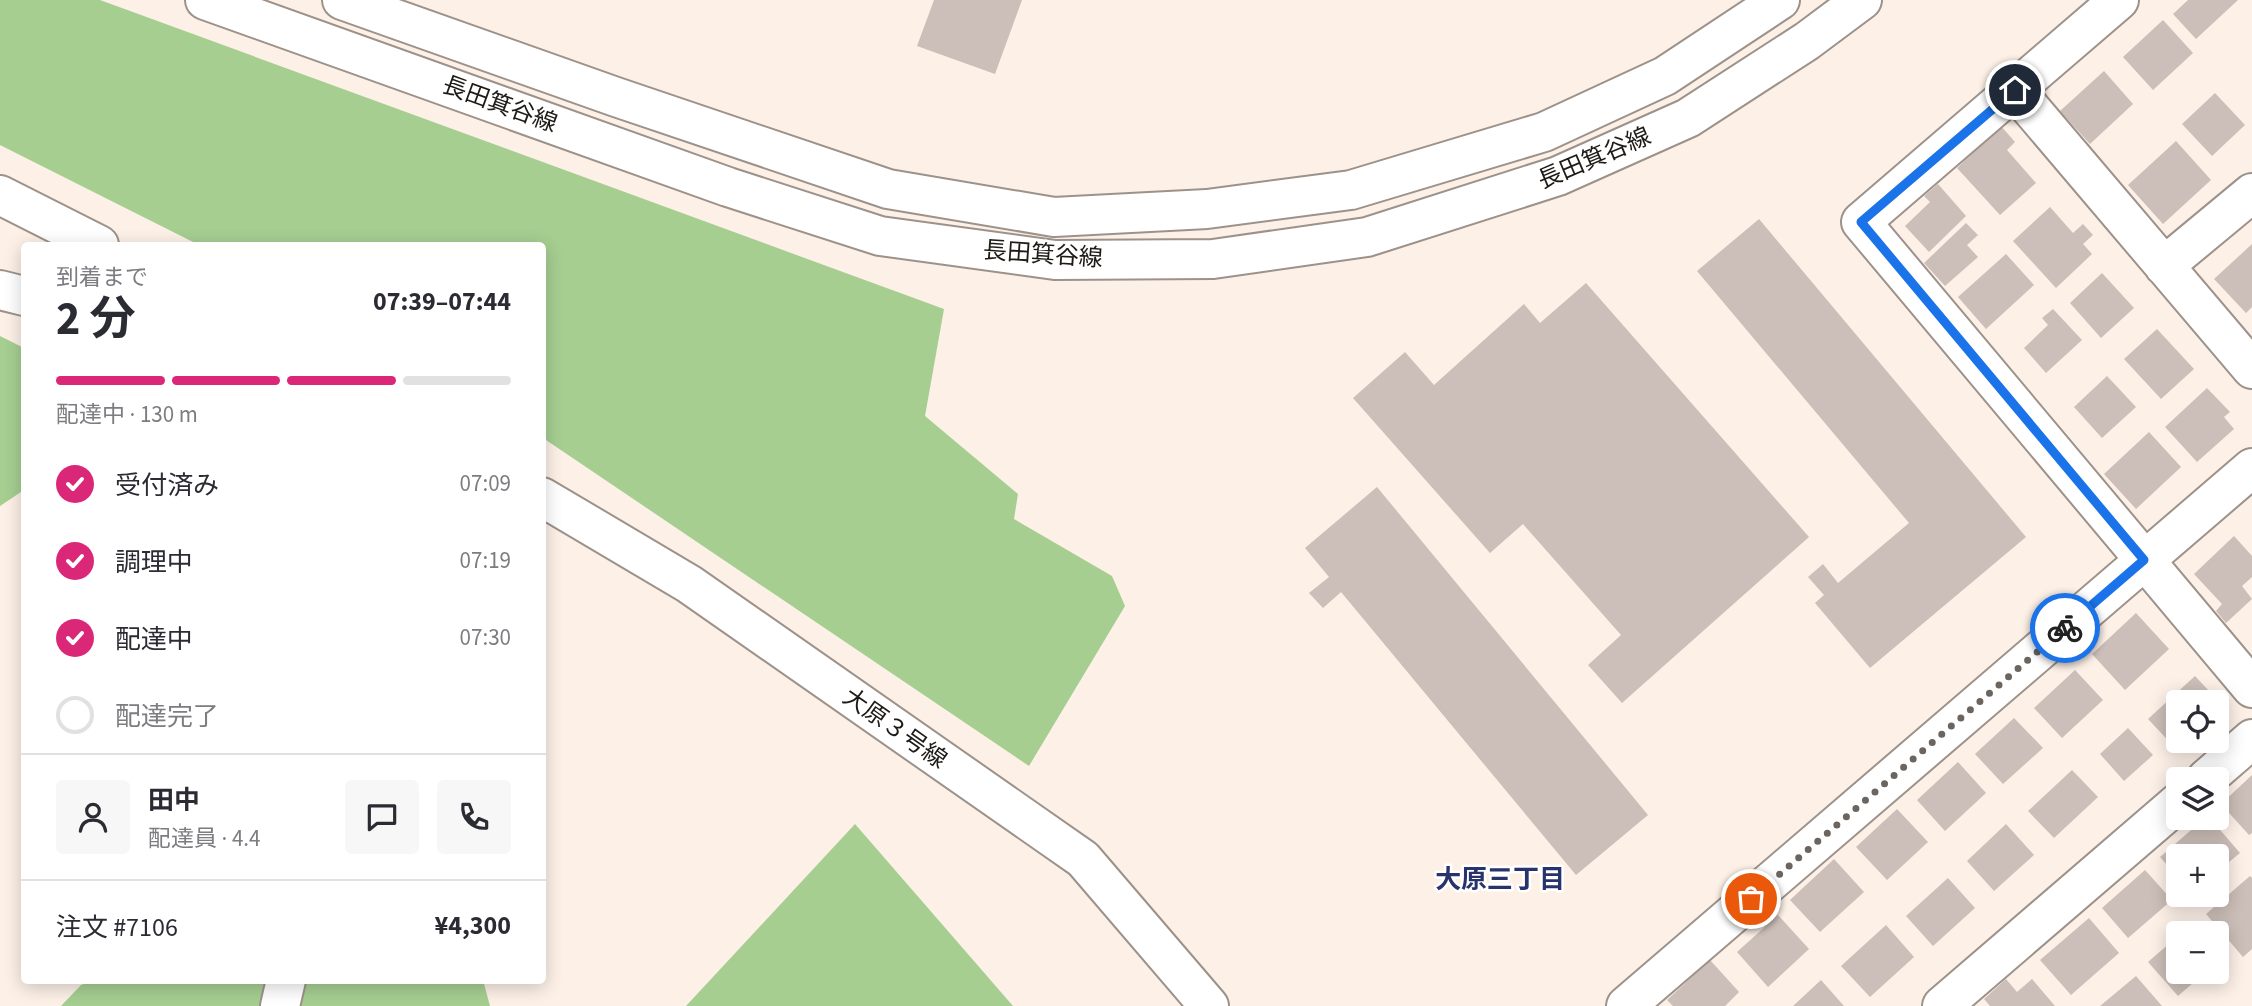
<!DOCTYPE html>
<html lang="ja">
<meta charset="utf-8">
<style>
:root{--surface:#fff;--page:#f7f7f7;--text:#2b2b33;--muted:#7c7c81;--line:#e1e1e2;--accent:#db2777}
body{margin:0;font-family:"Source Sans 3","Noto Sans JP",sans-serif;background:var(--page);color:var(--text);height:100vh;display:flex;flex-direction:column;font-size:26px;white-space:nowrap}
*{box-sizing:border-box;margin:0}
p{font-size:23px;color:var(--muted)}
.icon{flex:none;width:38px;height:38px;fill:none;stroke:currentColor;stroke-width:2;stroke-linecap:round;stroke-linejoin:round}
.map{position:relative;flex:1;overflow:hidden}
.details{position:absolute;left:21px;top:242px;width:525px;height:742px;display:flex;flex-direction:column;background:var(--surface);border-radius:7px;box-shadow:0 4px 18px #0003}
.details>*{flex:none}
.controls{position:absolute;left:2166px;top:690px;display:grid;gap:14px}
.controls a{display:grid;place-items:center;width:63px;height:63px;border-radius:7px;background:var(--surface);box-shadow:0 4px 18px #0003;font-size:35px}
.pin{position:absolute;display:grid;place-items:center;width:60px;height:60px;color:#fff;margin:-30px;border:4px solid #fff;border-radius:50%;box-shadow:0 2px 7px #0007}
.courier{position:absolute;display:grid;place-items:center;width:70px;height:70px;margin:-35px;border:5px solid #1a73e8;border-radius:50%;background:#fff;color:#222;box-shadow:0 2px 9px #0007}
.overview em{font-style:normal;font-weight:700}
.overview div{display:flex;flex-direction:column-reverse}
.overview{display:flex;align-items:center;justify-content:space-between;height:119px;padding:0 35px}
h1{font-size:46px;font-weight:700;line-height:52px}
.bar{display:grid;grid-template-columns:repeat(4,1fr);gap:10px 7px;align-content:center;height:84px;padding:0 35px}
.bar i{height:9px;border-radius:5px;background:var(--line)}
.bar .current{background:var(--accent)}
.bar p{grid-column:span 4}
.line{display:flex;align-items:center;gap:18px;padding:0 35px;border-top:2px solid var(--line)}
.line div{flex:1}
.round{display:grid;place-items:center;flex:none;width:74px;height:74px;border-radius:7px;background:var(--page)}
ol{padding:0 35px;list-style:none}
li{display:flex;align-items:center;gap:21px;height:77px}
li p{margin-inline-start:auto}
li .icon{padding:7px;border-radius:50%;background:var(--accent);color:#fff;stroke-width:4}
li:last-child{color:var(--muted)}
li i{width:38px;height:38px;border:4px solid var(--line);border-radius:50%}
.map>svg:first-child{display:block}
.forest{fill:#a6ce91}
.building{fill:#ccbeb8}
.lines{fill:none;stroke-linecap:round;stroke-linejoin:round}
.minor-casing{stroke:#9d928a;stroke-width:42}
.minor{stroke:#fff;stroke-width:38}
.done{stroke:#6c655f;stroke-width:7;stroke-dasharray:0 12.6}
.route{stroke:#1a73e8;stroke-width:9}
.labels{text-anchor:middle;stroke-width:5;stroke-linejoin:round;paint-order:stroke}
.street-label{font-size:24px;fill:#1e1a16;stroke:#fff}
.neighbourhood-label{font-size:26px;font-weight:bold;fill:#28336c;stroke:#fff}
</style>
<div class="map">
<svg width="2252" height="1006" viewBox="0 0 2252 1006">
<rect width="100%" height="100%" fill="#fcf0e7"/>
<path class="forest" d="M0,0H100L944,309L925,416L1018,494L1014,519L1112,576L1125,606L1029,766L543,438L542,245H199L0,145Z
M0,336L24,348V490L0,506Z
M855,824L1013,1006H686Z
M94,980H483L490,1006H61L81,985Z"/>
<path class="building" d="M934,0H1022L995,74L917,46Z
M2188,0H2238L2196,39L2173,14Z
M2163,20L2193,53L2153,90L2123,57Z
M2104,71L2133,104L2090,144L2060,111Z
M2215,93L2245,125L2212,156L2182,124Z
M2001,126L2015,142L2007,150L2036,183L2000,215L1957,168Z
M2176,141L2211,180L2163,224L2128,185Z
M1938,184L1966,216L1929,252L1905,226L1930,202L1924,196Z
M2050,207L2073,233L2083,224L2093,235L2083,244L2092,254L2056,288L2013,241Z
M1759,219L2026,537L1870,668L1815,603L1824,595L1808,577L1823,564L1838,583L1909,523L1697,271Z
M1966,223L1978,235L1967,245L1978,257L1945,286L1924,263Z
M2252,244V307L2246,313L2214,279Z
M2006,254L2034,285L1986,329L1958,297Z
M2102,273L2134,308L2101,338L2070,303Z
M1586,283L1809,537L1622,703L1588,665L1621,635L1523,524L1490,553L1353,398L1405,352L1434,385L1524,304L1540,323Z
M2053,309L2082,340L2046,373L2024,348L2048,325L2042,318Z
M2157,329L2194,369L2161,399L2124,359Z
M2107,376L2136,407L2102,438L2074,407Z
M2207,388L2230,412L2224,417L2234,429L2197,462L2165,427Z
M2149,432L2181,467L2136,509L2104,474Z
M1377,487L1648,815L1576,875L1341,592L1323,608L1309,593L1329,577L1305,548Z
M2234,536L2252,556V577L2242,586L2252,599L2226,623L2216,611L2222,604L2194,574Z
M2136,613L2169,649L2125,690L2092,654Z
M2075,670L2103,700L2062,738L2034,708Z
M2195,676L2224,707L2217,713V702H2179V740H2188L2177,750L2148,719Z
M2014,718L2043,748L2003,784L1975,754Z
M2128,728L2153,755L2124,781L2100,754Z
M1958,762L1986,793L1945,831L1917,800Z
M2072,770L2098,797L2054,838L2028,811Z
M2252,775V833L2249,835L2221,804Z
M1897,809L1928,842L1887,880L1856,847Z
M2206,817H2209L2240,853L2217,872V856H2179V879L2160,857Z
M2006,824L2034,855L1994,891L1967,861Z
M1834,859L1864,892L1820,932L1790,900Z
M2145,870L2172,900L2128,938L2102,908Z
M2250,876L2252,878V949L2243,957L2206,914Z
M1948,878L1975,908L1933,946L1906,916Z
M1778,915L1809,949L1768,987L1737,952Z
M2089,918L2119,953L2071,995L2040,960Z
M1886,925L1914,957L1870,997L1841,966Z
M2179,935V971H2207L2178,996L2148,962Z
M1710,960L1739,992L1725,1006H1673L1667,1000Z
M2136,976L2162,1006H2100Z
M2006,979L2017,992L2032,979L2055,1006H1990L1984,999Z
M1821,980L1844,1006H1793Z"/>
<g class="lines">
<defs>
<path id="minor" d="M205,0L728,187L880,236L1055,260L1213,259L1367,237L1558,176L1688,118L1807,41L1862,0
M342,0L616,97L888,189L1054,217L1207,209L1351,190L1544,132L1665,76L1780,0
M2119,0L1861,222L2252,688
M2015,90L2252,369
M0,195L99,245
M2164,266L2252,193
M0,290L24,296
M542,497L689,584L1083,859L1209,1006
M2206,779L2252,739
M280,1006L286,980
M1626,1006L2252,468
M1942,1006L2179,802"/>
</defs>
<use href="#minor" class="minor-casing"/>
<use href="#minor" class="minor"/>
</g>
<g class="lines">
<path class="done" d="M1751,899L2065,628"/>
<path class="route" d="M2015,90L1861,222L2144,560L2065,628"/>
</g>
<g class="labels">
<g class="street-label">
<text transform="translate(500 104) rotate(20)" y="8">長田箕谷線</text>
<text transform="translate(1594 158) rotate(-23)" y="8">長田箕谷線</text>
<text transform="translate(1043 254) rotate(4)" y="8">長田箕谷線</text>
<text transform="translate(895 728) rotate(35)" y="8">大原３号線</text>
</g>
<g class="neighbourhood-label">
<text x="1500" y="888">大原三丁目</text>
</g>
</g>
</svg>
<div class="controls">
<a><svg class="icon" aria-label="locate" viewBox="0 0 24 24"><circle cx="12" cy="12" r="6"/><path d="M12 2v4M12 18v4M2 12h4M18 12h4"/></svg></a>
<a><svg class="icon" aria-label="layers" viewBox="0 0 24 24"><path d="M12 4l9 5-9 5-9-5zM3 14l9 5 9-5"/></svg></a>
<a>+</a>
<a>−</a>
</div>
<div class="pin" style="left:1751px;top:899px;background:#ea580c"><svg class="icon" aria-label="bag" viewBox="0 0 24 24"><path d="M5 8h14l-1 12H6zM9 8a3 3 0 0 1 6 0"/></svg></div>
<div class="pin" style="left:2015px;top:90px;background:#1f2937"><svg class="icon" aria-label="home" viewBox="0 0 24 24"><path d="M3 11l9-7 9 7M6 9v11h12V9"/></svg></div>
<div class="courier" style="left:2065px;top:628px"><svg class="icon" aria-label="bike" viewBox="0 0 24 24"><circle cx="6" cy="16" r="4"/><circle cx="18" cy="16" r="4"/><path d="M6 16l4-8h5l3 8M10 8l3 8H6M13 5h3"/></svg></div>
<section class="details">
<div class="overview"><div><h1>2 分</h1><p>到着まで</p></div><em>07:39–07:44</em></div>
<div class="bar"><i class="current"></i><i class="current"></i><i class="current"></i><i></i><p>配達中 · 130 m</p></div>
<ol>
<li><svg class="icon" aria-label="check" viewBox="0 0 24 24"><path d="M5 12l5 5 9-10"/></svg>受付済み<p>07:09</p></li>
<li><svg class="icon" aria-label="check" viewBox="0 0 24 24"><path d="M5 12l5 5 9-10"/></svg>調理中<p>07:19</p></li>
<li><svg class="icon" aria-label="check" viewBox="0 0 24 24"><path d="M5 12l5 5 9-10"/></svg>配達中<p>07:30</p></li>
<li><i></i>配達完了</li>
</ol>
<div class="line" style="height:126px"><a class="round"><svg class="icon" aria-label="person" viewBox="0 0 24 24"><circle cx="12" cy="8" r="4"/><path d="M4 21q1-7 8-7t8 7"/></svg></a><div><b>田中</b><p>配達員 · 4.4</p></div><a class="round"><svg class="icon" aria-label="chat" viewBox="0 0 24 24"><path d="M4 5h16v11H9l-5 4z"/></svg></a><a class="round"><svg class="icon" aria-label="phone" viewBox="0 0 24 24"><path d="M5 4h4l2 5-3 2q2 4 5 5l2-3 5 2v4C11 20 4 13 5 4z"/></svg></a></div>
<div class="line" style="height:91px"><div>注文 #7106</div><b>¥4,300</b></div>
</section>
</div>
